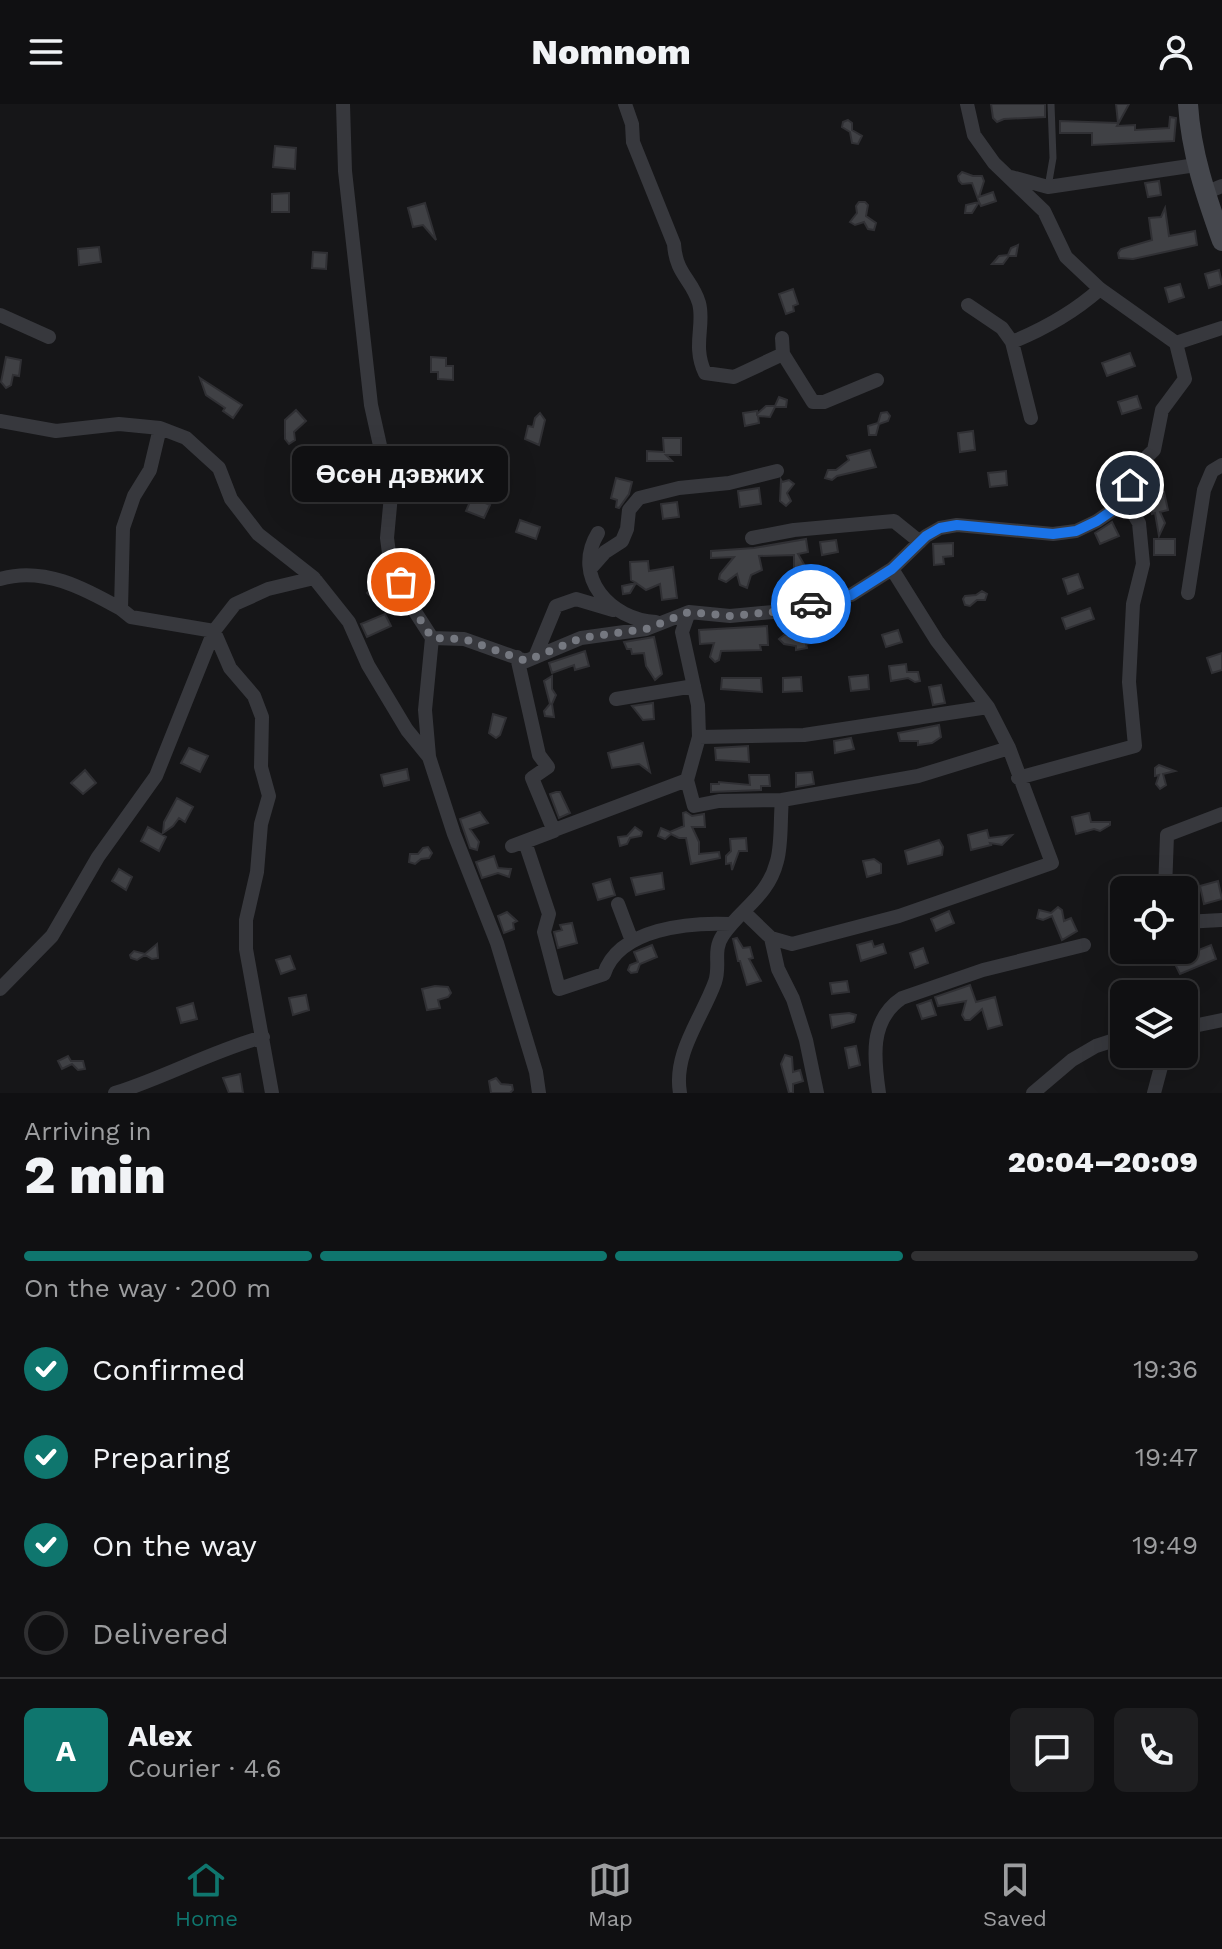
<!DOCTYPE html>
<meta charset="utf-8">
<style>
:root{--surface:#101012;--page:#1e1e20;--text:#f1f3f6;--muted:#9c9d9f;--line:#303032;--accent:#0f766e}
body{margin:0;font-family:"Work Sans",sans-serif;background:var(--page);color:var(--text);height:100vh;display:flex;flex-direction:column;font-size:30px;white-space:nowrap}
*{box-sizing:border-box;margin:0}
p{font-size:26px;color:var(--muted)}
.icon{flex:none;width:44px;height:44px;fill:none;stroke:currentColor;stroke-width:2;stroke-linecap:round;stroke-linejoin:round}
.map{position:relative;height:989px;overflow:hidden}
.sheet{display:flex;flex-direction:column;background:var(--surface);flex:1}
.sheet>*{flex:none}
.controls{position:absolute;left:1110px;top:772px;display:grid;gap:16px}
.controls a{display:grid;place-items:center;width:88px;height:88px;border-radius:12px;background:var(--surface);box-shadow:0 8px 32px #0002,0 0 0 2px var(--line);font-size:40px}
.pin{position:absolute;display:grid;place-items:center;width:68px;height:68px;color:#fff;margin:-34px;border:4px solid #fff;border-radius:50%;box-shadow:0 2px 8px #0007}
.courier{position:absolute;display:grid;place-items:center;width:80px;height:80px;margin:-40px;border:6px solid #1a73e8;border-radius:50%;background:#fff;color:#222;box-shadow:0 2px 10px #0007}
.bubble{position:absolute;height:56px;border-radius:12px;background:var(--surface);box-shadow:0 8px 32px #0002,0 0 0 2px var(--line);font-size:26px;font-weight:800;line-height:56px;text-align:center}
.head em{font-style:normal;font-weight:800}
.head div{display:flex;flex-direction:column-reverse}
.head{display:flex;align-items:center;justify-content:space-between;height:136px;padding:0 24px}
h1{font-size:52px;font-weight:800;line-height:60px}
.bar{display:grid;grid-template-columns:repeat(4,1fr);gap:12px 8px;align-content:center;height:96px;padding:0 24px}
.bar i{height:10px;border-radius:6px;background:var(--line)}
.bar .active{background:var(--accent)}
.bar p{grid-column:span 4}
.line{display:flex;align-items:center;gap:20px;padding:0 24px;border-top:2px solid var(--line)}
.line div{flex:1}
.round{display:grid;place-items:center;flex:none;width:84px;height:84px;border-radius:12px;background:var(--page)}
ol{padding:0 24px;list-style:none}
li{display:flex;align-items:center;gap:24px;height:88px}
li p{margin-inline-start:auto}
li .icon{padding:8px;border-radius:50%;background:var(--accent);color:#fff;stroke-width:4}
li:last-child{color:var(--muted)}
li i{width:44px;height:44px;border:4px solid var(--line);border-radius:50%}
header{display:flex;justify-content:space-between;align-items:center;height:104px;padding:0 24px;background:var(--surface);font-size:36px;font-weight:800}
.menu{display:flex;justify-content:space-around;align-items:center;height:112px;border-top:2px solid var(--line);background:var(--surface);font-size:22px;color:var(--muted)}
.menu a{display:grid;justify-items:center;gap:4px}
.menu .active{color:var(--accent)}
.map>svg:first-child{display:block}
.building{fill:#404145;stroke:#303034;stroke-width:2}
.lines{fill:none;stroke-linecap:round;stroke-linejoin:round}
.service{stroke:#37383d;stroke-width:7}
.minor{stroke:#37383d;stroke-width:14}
.secondary{stroke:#45474d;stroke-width:20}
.done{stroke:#757880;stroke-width:8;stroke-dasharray:0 14.4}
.route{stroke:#1a73e8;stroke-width:10}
</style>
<header><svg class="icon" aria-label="menu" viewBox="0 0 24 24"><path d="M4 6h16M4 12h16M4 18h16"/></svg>Nomnom<svg class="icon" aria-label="person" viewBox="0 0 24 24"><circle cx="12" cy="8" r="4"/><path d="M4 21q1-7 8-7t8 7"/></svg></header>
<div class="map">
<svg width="1222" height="989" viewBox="0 0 1222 989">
<rect width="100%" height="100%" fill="#161618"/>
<path class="building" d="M991,0H1045V13L1004,15L997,18L993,14Z
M1116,0H1129L1117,22L1135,21V26L1169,24L1170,13L1176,14L1174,37L1092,41V29H1060V17L1118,19Z
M848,16L852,19V26L862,32L858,40L852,39L850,28L842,23L843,18Z
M275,42L296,44L295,65L273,63Z
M962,68L973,72H982L984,77L979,93L993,88L996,97L981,102L979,98L972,109H965L966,101L979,98L972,79L962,80L959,77L958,72Z
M1159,77L1161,91L1148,93L1145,79Z
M289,89V108H272V90Z
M859,98H865L868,101L866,112L876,119L874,126L868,125L864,118L855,121L850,118L857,109L856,102Z
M425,99L436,136L423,121L413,123L408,104Z
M1165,104L1169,132L1195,127L1197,141L1133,155L1119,154L1118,149L1121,145L1152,136L1149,114L1161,113Z
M1018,141L1016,152H1009L1003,160H992L999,152L1008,151L1011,144Z
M99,143L101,158L79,161L78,145Z
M313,148L327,149L326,165L312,164Z
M1219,166L1222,180L1209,184L1205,170Z
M1180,180L1184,193L1169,198L1165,184Z
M793,185L798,200L793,202L794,207L786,210L779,190Z
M1130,249L1135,262L1107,272L1102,259Z
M6,253L21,256L19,272L13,271L11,281L6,284L1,278Z
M431,253L446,254V262H453V276L438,275V268H431Z
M200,274L242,301L233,314L223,307L225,304L206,291Z
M1137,292L1141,304L1122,310L1118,298Z
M779,293L787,296L786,303H775L770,313L758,312L759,319L745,322L743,309L757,307V310L766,302H775Z
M296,306L306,317L294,328L295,336L289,340L285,335V316Z
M887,308L890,312L888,317L879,320L876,331H869L868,322L878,319L881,309Z
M540,309L545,316L539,341L525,335L528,322L533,323L535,314Z
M973,327L975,346L960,348L958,329Z
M663,334H681V351H666L672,357H647V347L664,348Z
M343,342L351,348L338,364L334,361L335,372L328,375L325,369L332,359L328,356Z
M870,346L876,363L837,372L832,376L825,374L828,366H836L849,356L847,352Z
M1006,367L1007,381L990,383L988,369Z
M616,374L632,378L629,390L619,404L616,403L617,396L611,394Z
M781,376L782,378L789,376L794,380L787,389L791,397L786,402L780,397Z
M759,384L761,400L740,403L738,387Z
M1164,388L1168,406L1160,408L1165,419L1159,432L1155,409L1152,410L1148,392Z
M472,393L490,401L484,414L466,407Z
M677,398L679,413L663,415L661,400Z
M520,416L540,423L536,435L516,428Z
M1112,418L1119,432L1100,440L1095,429Z
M806,435L808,448L798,450L805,462L802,469L794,467V451L759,452L762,466L751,471L747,484L740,481L737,470L726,478L719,475L720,470L734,453L711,454V447L754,444Z
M1154,435H1175V451H1154Z
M836,436L838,448L822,451L820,438Z
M953,439V452L943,453L944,460L934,461L933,440Z
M648,457L649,467L673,463L677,494L662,496L660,480L646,486L636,479L630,489L623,490L622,482L636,479L631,476L630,458Z
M1078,470L1083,484L1068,490L1063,475Z
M383,471L391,478L395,488L382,503L367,489Z
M982,487L987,490L985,496H977L970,502L965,501L963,495L965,492L976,491Z
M1090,504L1094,515L1066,525L1062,514Z
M385,510L391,522L367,533L361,520Z
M809,519L811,539L806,540L807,544L796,546V542L784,540L779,535L784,531L794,529L793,520Z
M767,522L768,541H760L761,546L721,547L719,556L715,558L710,553L714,539L700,540L699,526Z
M898,526L902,538L886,543L882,531Z
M654,533L662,570L655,576L646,562L644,549L632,550L631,545H627L624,538Z
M585,547L589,562L575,566L574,561L552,569L549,559Z
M1222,549V566L1212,569L1207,554Z
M906,560L907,568H918L920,577L915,578L908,574L891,577L889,562Z
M868,571L869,585L851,587L849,573Z
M552,572V585L556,591L552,600L554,613L545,612L544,607L550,600L544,577Z
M801,573L802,587L783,588V574Z
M722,574H761L762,588L721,585Z
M941,581L945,599L933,601L929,583Z
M653,599L654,615L643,616L632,602Z
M493,610L506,614L500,631L496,634L489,629Z
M939,621L941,633L932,639L918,641V637H900L898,629Z
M851,634L854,645L835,649L834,637Z
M643,639L650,668L639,660L612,664L608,649Z
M748,642L749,658L716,656L715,644Z
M189,644L208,652L200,668L181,659Z
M1159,661L1175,667L1163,670L1166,681L1160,685L1156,680L1159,671L1155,672V664Z
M407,665L409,676L384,682L381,671Z
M85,666L96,679L83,690L71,679Z
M812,668L814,680L796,683V669Z
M749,671H769L770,682H761V686L711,688V680H719V678L750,681Z
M556,688H560L570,709L559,714L550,690Z
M177,694L193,703L185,718L179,714L173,722L163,729L164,718Z
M480,708L488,719L470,725L479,738L477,746L470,744L460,715Z
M686,708L692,712L704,710L705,723H692L699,738V750L719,748L720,754L691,760L686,734H679L671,730L665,735L658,732L661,724L670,728L684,722L683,709Z
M1089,709L1091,718H1110V721L1100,727L1094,725L1076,730L1072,713Z
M148,723L166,733L159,747L141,737Z
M635,723L642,728L641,732L630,734L627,740L620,742L618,733L627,732Z
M987,726L989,734L1012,731L1002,741L990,739L991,741L971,746L968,731Z
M746,734L747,747H739L732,766L731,759L726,760V752L731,747L730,735Z
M939,736L943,743L942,751L908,760L905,747Z
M428,743L432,749L429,754L421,755L415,760L409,758L410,750H418L423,744Z
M494,752L498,764L511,765L509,773L498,769L482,774L476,758Z
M874,755L881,760V769L867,773L863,757Z
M119,765L132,773L126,786L112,777Z
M662,769L664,785L636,791L631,774Z
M610,775L615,791L598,796L593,780Z
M1218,777L1222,795L1204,800L1200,782Z
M1058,803L1062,806L1064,817L1071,814L1077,827L1062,836L1052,812L1043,816L1037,814L1039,806L1051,809Z
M949,807L954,819L936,827L931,815Z
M507,808L517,817L513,819L514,825L504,829L498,812Z
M572,819L577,839L558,844L554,828L562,826L560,821Z
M737,834L743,844L750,843L753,854L749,855L761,877L747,881L740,857H738L733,835Z
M872,837L874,843L883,840L886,849L861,857L857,841Z
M157,840L158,854L152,855L145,851L137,856L131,854L130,851L134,847L145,850Z
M652,841L657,853L640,860L637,868L631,869L628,866L630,861L638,858L634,848Z
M1211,841L1216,855L1180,870L1175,860L1197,850L1196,847Z
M923,844L928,859L915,864L910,849Z
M290,852L295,865L281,870L276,856Z
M847,877L849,888L832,890L830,879Z
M970,881L976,898L995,893L1002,921L988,925L982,905L970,916H965L962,911L966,897L938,902L935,893Z
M435,882L448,883L451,889L448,893L438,896L440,904L427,906L422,885Z
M306,891L309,906L293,911L289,894Z
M931,896L936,911L922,915L917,901Z
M193,899L197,915L181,919L177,904Z
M849,909L856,911L854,918L832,924L830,911Z
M856,942L860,961L849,964L845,944Z
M785,951L792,953L793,968L800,966L803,977L793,980V989H789L781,960Z
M68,952L71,957H83L85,965L78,966L72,960L62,965L58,957Z
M240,970L243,989H229L223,974Z
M496,974L501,980L512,981L513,986L510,989H491L489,977Z"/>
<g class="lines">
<path class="service" d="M1048,83L1053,54L1051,0"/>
<path class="minor" d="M343,0L345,67L371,301L391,391L387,434L389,449L414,506L432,534L425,606L429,652
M625,0L632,20L633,38L674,140C676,171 692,175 699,199C705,220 692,242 705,269L734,273L783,250
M1011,73L1048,83L1196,61
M1205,89L1222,82
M968,201L1002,224L1012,238
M0,211L49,233
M782,234L783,250L813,298H824L877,276
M1176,239L1222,224
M1031,314L1012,238C1044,225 1073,209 1100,185
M0,317L56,327L119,320L160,324L186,334L219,364L231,395L258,430L314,474
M160,324L150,366L134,392L123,424L121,505L131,513L214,527L230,564L254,592L262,613L261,663L269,692L261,720L257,768L246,816V845L272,989
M598,429C571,473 611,516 656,518
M752,434L794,426L894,417L920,438
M590,465L605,448L622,437L627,425L629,406L639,394L679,384L729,379L777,367
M0,475C43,462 84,484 121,505
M1188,489L1204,386L1212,367L1222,361
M432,534L464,535L526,557L581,534L646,525L689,508L730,512L783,507L851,491L892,465L926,432L940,424L957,421L1053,430L1076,427L1097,417L1126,397L1134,365L1154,346L1162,306L1185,275L1176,239L1100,185L1066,153L1044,107L994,59L974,31L967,0
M517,553L539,651L548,663L532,674L554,727L525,738L549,810L544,828L559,885L604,870C619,824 690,818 731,820
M535,553L556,502L576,495L613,506
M616,595L694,582
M699,633L804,631L988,603
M1018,674L1135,642L1129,578L1133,500L1143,460L1139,419L1126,397
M782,696L918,672L1009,644
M512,742L687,676
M1165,786L1167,731L1222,710
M618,800L632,837
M745,809L771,834L792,840L899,812L1052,759L1009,644L988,603L937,537L892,465
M1184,818L1222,816
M771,834L778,865L793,895L806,936L817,989
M0,885L52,832L98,753L156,672L214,527L235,500L268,485L314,474L349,518L368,561L407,626L429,653L454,730L497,839L536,968L539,989
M1184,924L1222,916
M115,989C166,973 212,947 263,933
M680,989C673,949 702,914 715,878C721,861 712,847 723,831C741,804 768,793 777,757C782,739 780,715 782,696L719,697L694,702L687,676L699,633L698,601L682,528L689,508
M879,989C874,955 869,916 902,894L983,866L1084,841
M1033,989L1072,956L1096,942L1124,933
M1154,989L1162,959"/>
<path class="secondary" d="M1188,0C1191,49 1206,92 1222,137"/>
</g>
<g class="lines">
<path class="done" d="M401,478L414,506L432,534L464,535L526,557L581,534L646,525L689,508L730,512L783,507L811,500"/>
<path class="route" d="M811,500L851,491L892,465L926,432L940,424L957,421L1053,430L1076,427L1097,417L1126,397L1130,381"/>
</g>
</svg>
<div class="controls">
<a><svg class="icon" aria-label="locate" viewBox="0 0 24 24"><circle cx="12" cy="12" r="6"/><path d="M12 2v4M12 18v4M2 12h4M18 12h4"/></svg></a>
<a><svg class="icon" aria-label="layers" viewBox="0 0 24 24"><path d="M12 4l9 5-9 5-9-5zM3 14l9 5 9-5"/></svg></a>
</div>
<div class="pin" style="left:401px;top:478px;background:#ea580c"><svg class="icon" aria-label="bag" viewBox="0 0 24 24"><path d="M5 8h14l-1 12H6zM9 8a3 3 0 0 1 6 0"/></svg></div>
<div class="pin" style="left:1130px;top:381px;background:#1f2937"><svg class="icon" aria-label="home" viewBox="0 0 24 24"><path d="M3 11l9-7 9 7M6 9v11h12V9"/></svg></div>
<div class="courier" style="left:811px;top:500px"><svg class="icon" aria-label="car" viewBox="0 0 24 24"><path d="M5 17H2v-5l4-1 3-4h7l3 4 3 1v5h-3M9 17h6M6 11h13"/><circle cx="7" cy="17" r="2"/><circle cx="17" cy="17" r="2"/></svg></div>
<div class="bubble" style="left:292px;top:342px;width:216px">Өсөн дэвжих</div>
</div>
<section class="sheet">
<div class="head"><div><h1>2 min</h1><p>Arriving in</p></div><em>20:04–20:09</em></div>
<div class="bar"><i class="active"></i><i class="active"></i><i class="active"></i><i></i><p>On the way · 200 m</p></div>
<ol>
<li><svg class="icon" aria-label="check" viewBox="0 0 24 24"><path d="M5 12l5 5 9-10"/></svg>Confirmed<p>19:36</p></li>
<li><svg class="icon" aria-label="check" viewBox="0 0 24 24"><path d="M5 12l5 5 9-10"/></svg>Preparing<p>19:47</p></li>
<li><svg class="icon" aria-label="check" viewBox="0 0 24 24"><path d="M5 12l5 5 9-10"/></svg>On the way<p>19:49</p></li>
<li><i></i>Delivered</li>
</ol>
<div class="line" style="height:144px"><b class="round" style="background:var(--accent);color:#fff">A</b><div><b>Alex</b><p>Courier · 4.6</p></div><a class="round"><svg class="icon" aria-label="chat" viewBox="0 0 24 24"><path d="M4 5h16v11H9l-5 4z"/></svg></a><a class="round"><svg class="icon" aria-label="phone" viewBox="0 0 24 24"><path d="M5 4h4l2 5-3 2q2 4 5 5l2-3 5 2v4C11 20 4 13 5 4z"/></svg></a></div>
</section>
<nav class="menu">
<a class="active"><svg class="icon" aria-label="home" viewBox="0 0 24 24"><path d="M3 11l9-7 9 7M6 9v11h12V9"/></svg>Home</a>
<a><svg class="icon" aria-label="map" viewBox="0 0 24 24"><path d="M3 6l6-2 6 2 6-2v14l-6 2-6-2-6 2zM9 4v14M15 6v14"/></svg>Map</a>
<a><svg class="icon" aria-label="saved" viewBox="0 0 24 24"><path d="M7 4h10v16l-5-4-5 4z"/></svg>Saved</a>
</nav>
